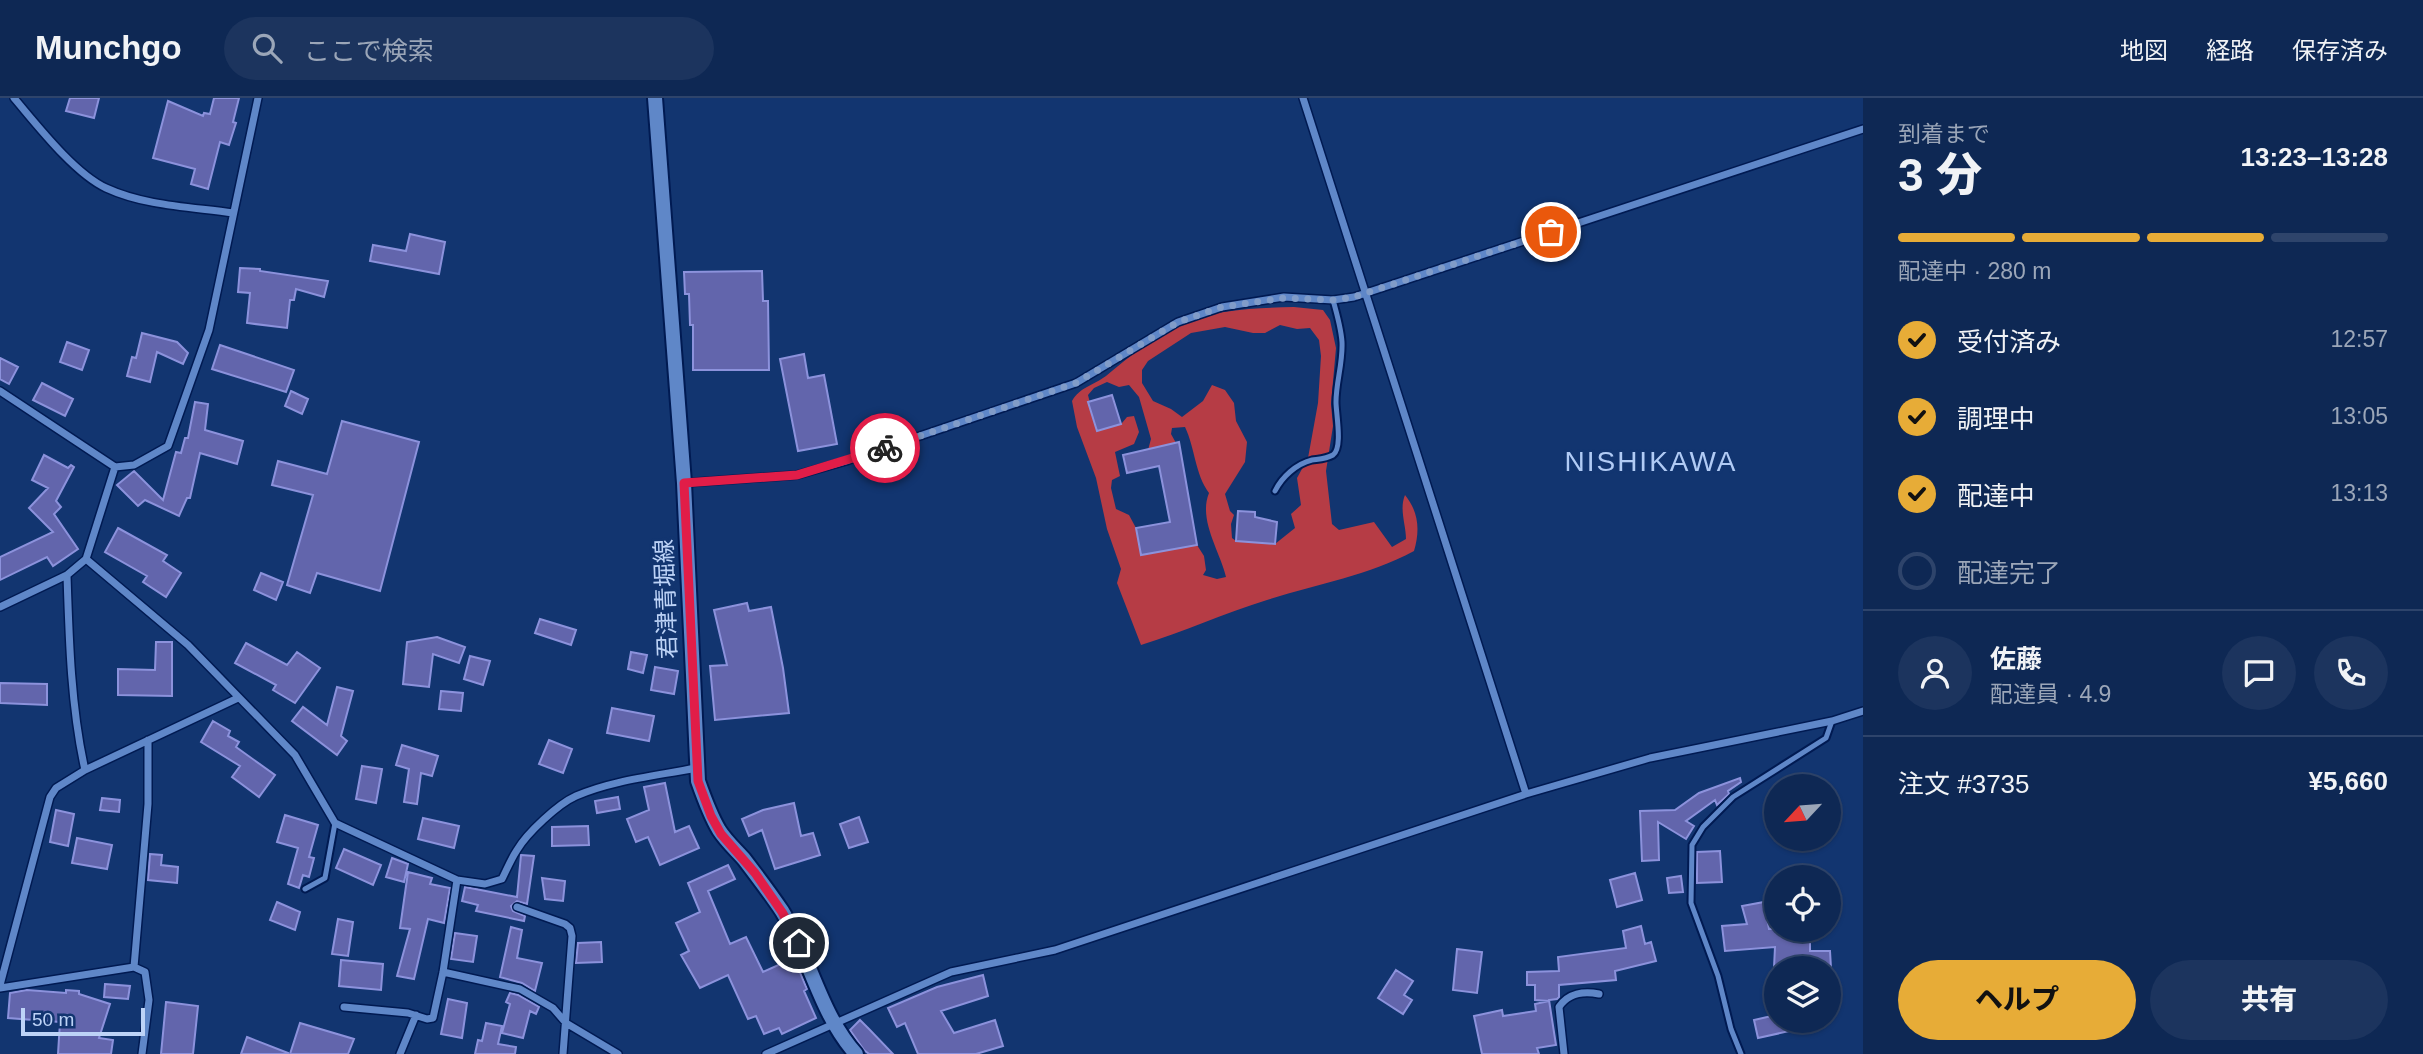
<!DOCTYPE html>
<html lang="ja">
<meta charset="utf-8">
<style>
:root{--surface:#0e2854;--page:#1c345e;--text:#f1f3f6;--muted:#9ba6b8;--line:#2e446b;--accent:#e7ac37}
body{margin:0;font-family:Helvetica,"Noto Sans JP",sans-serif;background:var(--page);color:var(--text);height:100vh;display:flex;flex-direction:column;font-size:26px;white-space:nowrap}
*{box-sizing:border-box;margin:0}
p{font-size:23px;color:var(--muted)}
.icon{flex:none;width:38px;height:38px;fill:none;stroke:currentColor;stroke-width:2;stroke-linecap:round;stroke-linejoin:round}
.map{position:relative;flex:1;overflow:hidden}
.side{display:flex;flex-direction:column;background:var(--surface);width:560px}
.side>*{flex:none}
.needle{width:46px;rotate:244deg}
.tools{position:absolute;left:1764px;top:676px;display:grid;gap:14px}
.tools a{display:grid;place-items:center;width:77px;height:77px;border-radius:50%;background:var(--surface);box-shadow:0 2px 5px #0004,0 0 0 2px var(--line);font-size:35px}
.scale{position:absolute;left:21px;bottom:18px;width:124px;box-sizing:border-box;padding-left:7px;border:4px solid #bdd3f7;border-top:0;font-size:19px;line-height:24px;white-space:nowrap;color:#bdd3f7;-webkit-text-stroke:5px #123570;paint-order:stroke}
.pin{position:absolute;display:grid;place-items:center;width:60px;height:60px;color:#fff;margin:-30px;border:4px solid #fff;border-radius:50%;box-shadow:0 2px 7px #0007}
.courier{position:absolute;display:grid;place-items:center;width:70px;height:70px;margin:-35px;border:5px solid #e11d48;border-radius:50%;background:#fff;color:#222;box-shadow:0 2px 9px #0007}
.headline em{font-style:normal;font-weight:800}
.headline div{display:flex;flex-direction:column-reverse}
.headline{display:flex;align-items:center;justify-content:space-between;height:119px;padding:0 35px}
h1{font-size:46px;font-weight:800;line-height:52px}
.bar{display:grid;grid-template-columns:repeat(4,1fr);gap:10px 7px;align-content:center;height:84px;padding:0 35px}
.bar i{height:9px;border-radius:5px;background:var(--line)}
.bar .selected{background:var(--accent)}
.bar p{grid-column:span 4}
.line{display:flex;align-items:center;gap:18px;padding:0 35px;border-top:2px solid var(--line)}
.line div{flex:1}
.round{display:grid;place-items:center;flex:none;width:74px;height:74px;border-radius:37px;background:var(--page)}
ol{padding:0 35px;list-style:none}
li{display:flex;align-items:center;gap:21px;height:77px}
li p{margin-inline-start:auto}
li .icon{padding:7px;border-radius:50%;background:var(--accent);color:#111;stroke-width:4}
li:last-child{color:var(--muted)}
li i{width:38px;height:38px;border:4px solid var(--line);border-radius:50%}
.button{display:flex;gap:14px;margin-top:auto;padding:14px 35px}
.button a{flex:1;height:80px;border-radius:42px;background:var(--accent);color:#111;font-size:28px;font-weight:800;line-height:80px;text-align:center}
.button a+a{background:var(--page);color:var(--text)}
header{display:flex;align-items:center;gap:42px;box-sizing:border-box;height:98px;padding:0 35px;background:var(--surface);border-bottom:2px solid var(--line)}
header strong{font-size:33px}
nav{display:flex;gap:38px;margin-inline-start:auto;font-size:24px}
.search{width:490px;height:63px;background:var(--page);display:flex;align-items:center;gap:18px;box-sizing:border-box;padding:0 24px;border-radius:38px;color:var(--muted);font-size:26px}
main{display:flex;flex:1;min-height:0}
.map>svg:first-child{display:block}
.forest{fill:#b63c45;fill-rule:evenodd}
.building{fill:#6265ac;stroke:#8c92dc;stroke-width:2}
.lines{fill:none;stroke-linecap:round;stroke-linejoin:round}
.lane-casing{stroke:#001a52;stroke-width:9}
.street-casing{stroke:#001a52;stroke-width:10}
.secondary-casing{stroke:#001a52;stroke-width:18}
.lane{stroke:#5f87c8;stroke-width:5}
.street{stroke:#5f87c8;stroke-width:7}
.secondary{stroke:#5f87c8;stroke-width:14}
.done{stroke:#819cc8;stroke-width:7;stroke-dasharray:0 12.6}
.route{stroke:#e11d48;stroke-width:9}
.labels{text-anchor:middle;stroke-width:6;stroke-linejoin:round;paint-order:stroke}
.street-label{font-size:24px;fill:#bdd3f7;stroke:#123570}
.quarter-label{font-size:28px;letter-spacing:2px;fill:#b1cbf5;stroke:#123570}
</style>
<header>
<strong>Munchgo</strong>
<div class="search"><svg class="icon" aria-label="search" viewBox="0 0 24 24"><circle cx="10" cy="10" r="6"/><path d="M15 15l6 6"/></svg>ここで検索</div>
<nav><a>地図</a><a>経路</a><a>保存済み</a></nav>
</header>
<main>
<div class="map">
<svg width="1863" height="956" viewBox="0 0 1863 956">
<rect width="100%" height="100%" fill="#123570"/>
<path class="forest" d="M1294,209L1323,212L1330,222L1336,250L1331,306L1333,328L1326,373L1332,426L1339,432L1374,424L1392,449L1406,441C1406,427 1399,411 1405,397C1419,414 1420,433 1414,453C1367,478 1317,486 1267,502C1224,515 1184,534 1141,547L1117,485L1121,471L1107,431L1096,380L1077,329L1072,303C1080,289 1094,287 1106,278C1129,259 1154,238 1182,225C1216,211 1258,210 1294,209ZM1280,227L1297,231L1310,230L1319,242L1321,258L1318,305L1308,360L1297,380L1301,407L1291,416L1295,430L1275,446L1236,443L1232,440L1231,426L1234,417L1230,413L1225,396L1245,364L1247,344L1236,323L1234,305L1225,292L1212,287L1203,303L1182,319L1171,311L1153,303L1142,285V272L1148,263L1191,235L1225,229L1253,235H1265ZM1107,284L1119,289L1129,287L1139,299L1151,341L1148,352L1178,362L1181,354L1171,336L1172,330L1185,329C1195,350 1195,376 1209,395C1198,422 1220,453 1226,479L1217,481L1203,477L1206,472L1204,458L1197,447L1141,457L1136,430L1129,417L1116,411L1111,390L1112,382L1120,378L1115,354L1134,346L1139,334L1134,318L1127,319L1122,325L1097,333L1088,297L1094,290Z"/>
<path class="building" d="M70,0H99L94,20L66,13Z
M214,0H239L233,24L236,25L229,47L220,44L208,91L191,86L195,71L153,60L168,3L203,18L204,15L210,16Z
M410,136L445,144L439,176L370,163L373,147L406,153Z
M240,170L260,171V173L328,183L324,199L296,191L294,202H290L287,230L247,225L250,195L238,194Z
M762,173L763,203H768L769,272H693V227H690L689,196H685L684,174Z
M142,235L177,244L188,255L183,266L157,254L150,284L127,278L132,259L136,260Z
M67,244L89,252L82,272L60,264Z
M220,247L294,272L286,294L212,271Z
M804,256L808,280L824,277L837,346L798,353L780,261Z
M0,260L18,269L9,286L0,281Z
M42,285L73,301L65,318L33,302Z
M291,293L308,301L302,316L285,308Z
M1112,297L1121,326L1097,333L1088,304Z
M195,304L208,306L205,332L243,343L237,366L200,355L190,400H187L179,418L145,402L138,408L117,387L134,373L163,402L176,354L181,355L185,340H188Z
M342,323L419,344L380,493L317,475L310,495L287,487L313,397L272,387L278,363L327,376Z
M1179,344L1197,447L1141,457L1136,430L1170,424L1159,368L1127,375L1123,357Z
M44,357L68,370L71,367L74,369L56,403L61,409L54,416L78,451L53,468L47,459L0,482V459L53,434L29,410L48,390L32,382Z
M1238,413L1255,414V419L1277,424L1275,446L1236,443Z
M118,430L167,457L163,463L181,475L166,499L143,484L147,478L105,454Z
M261,475L283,484L276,502L254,492Z
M747,505L749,513L771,509L783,570L789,615L715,622L710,568L727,567L714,512Z
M540,521L576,532L571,547L535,535Z
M437,539L465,549L459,565L433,556L429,589L403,586L407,544Z
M156,544H172V598L118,597V571L155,572Z
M246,545L287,567L297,554L320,570L295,605L273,592L276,587L235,565Z
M631,554L647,557L643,575L628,571Z
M470,558L490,563L483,587L464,581Z
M655,569L678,573L674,596L651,592Z
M0,585L47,586V607L0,605Z
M337,589L353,593L341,638L347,643L337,657L292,623L303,609L327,627Z
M441,593L463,595L461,613L439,611Z
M612,610L654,618L649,643L607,635Z
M213,623L230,633L228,638L239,644L236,649L275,677L259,699L232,679L240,668L201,644Z
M549,642L572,651L563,675L539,666Z
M402,647L438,658L432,678L421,675L417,706L404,704L409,671L396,667Z
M362,668L382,671L376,705L356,701Z
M1740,680L1741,684L1728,693L1729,696L1717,707L1715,702L1686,723L1694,728L1686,741L1658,724L1659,762L1642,763L1640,713L1675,712L1699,695Z
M665,685L675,734L689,728L699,750L660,767L648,739L636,744L627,721L649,712L644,689Z
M618,699L620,711L597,715L595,703Z
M102,700L120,702L119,714L100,712Z
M794,705L801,738L813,735L820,757L775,771L762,732L749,738L742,721L763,712Z
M56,712L74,716L68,748L50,744Z
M285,717L318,727L309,759L314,760L309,779L303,777L299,790L288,786L298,750L277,744Z
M859,719L868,744L849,750L840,726Z
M423,720L459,728L454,750L418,741Z
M588,728L589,747L552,748V729Z
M77,740L112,747L107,771L72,765Z
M344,751L381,767L373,787L336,770Z
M1720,753L1722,784L1697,785V754Z
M150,756L162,757L161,767L178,769L177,785L148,782Z
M521,757L534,758L527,806L517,803L511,808L513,813L525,818L524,823L476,813L478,807L462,803L465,789L517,799Z
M392,760L408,766L404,784L386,779Z
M728,767L735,781L708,793L730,846L746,839L763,874L794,860L807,891L804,893L816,920L782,936L779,930L764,936L756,918L748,921L728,877L700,890L681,857L689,853L676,825L700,814L688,785Z
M408,774L432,780L430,786L450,790L444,825L428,821L414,881L397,878L410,831L400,830Z
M1635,775L1642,802L1617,809L1610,782Z
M1681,778L1683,794L1669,795L1667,780Z
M542,780L565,783L563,803L545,801Z
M277,804L300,814L295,832L270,822Z
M1764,804L1769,831H1810V853H1830L1831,870H1774L1775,849L1725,853L1722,828L1747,826L1742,808Z
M338,821L353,824L348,858L332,856Z
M1641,828L1645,846L1651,844L1656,863L1615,873L1616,882L1559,887V899L1557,901L1549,902L1556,947L1537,950L1539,956H1482L1474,918L1502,912L1503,918L1536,913L1535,906L1549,903L1535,902V887H1527V874L1559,873L1558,859L1626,850L1623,833Z
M511,829L522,832L517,860L542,865L535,893L522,885L500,879Z
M455,835L477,838L473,864L451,861Z
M601,844L602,864L576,865L578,845Z
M1457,851L1482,854L1477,895L1453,892Z
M341,862L383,866L381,892L339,888Z
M1396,872L1413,883L1404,897L1412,902L1403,916L1378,900Z
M983,877L988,898L941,913L954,935L995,922L1003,948L976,956H918L905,925L897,929L888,910L937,889Z
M105,886L130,888L128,901L104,899Z
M27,892L66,895V892L79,893V896L110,906L99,940L113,942L111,956H58L60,924L8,920L10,895Z
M510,895L518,897L539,909L536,916L530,913L523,940L502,935L510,906L506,904Z
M448,901L467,905L462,940L441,936Z
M166,904L198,908L193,956H161Z
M1776,917V922H1811L1812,928L1758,940L1754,922Z
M860,922L869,931L893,956H869L864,952L850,932Z
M300,925L354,941L348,956H290Z
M486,925L502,928L498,946L516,949L515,956H475L478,942L482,943Z
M247,939L288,955V956H241Z"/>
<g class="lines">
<defs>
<path id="lane" d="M1275,393C1282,379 1296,366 1312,362C1319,361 1326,361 1333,357C1343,350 1336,316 1336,304C1336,284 1343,265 1342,244C1341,230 1337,216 1333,202
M305,791L325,780L335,725
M1741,956L1731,931L1718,878L1691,805L1692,747L1703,729L1733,699L1826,640L1832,623"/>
<path id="street" d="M14,0C37,27 74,75 106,90C145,108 191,109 233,115
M1303,0L1526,696
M0,293L115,369L134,367L168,348L209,232L258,0
M684,385L797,377L846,363L1076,285L1178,224L1222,209L1284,199L1333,202L1354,199L1863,31
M86,461L188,547L295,657L335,725L457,782L485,786L502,781C507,771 511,761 517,752C527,735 558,706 576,698C613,682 656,678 696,670
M0,509L67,477L86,461L115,369
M85,672L238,600
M517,809L565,826L570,830L572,838L563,956
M134,869L148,706V642
M443,874L520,891L553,910L566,925L618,956
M0,887L50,699L56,690L85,672C71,610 69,541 67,477
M0,890L134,869L145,874L149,902L142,956
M344,909L408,915L427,921L433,920L443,874L457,782
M400,956L416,917
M766,956L951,874L1055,852L1526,696L1650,660L1832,623L1863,613
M1564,956L1559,909C1568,895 1584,893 1599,896"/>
<path id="secondary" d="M655,0L684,385L698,683C704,700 710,717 719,732C726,743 736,752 744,761C757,778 770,795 782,813C810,859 820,916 856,956"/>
</defs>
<use href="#lane" class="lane-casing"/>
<use href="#street" class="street-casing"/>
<use href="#secondary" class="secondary-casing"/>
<use href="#lane" class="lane"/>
<use href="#street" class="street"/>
<use href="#secondary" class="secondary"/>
</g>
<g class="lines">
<path class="done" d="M885,350L1076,285L1178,224L1222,209L1284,200L1333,202L1354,199L1551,134"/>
<path class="route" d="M799,845L782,814L755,775L721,736L711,718L698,683L684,385L797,377L885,350"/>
</g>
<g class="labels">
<g class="street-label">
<text transform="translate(666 501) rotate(-92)" y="8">君津青堀線</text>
</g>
<g class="quarter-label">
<text x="1651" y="373">NISHIKAWA</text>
</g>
</g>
</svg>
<div class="tools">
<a><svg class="needle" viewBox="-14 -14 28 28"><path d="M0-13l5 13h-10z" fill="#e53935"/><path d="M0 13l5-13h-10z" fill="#9ba6b8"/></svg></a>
<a><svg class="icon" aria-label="locate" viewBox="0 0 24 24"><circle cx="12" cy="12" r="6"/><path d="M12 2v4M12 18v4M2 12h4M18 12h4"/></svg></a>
<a><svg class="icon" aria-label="layers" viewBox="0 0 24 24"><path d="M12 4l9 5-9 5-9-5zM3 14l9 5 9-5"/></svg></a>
</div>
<div class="scale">50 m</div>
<div class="pin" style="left:1551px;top:134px;background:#ea580c"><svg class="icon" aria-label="bag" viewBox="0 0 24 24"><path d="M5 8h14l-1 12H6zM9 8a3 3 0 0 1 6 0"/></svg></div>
<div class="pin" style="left:799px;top:845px;background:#1f2937"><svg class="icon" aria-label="home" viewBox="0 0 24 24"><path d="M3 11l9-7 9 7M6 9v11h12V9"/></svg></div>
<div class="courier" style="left:885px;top:350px"><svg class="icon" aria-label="bike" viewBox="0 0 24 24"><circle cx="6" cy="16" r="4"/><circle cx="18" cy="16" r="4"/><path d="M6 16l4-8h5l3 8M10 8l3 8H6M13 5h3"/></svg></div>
</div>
<section class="side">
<div class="headline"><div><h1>3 分</h1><p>到着まで</p></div><em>13:23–13:28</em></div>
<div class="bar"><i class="selected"></i><i class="selected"></i><i class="selected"></i><i></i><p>配達中 · 280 m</p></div>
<ol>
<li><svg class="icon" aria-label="check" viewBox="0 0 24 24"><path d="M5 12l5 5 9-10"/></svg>受付済み<p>12:57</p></li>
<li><svg class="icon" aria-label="check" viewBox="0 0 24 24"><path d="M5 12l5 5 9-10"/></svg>調理中<p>13:05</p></li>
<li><svg class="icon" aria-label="check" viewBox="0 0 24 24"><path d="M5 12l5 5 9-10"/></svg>配達中<p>13:13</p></li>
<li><i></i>配達完了</li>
</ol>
<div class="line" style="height:126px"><a class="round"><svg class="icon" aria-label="person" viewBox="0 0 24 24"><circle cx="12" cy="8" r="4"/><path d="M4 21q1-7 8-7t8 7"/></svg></a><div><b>佐藤</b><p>配達員 · 4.9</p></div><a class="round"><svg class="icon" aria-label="chat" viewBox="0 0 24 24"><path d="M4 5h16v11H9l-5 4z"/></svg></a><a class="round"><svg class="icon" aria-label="phone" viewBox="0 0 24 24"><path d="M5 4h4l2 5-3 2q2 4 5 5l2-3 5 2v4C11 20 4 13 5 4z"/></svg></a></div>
<div class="line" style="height:91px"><div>注文 #3735</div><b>¥5,660</b></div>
<div class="button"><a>ヘルプ</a><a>共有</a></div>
</section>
</main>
